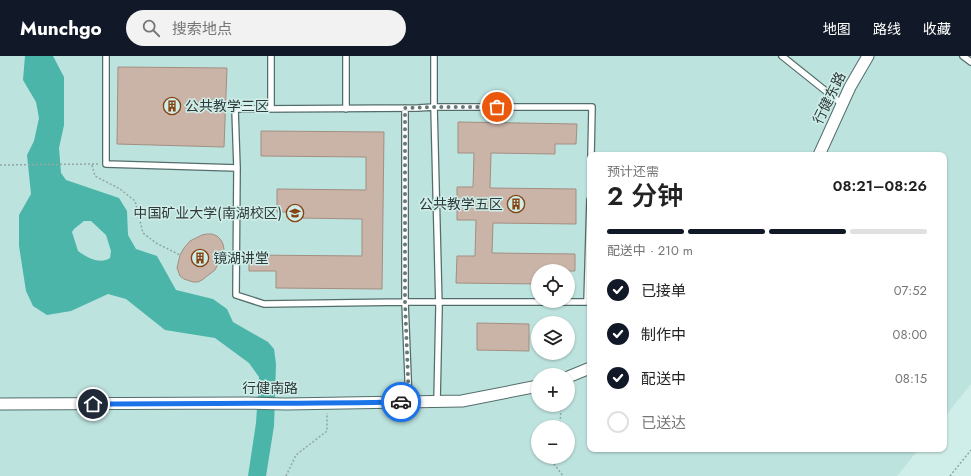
<!DOCTYPE html>
<html lang="zh">
<meta charset="utf-8">
<style>
:root{--surface:#fff;--page:#f2f2f2;--text:#222;--muted:#767676;--line:#e0e0e0;--accent:#111827}
body{margin:0;font-family:Jost,"Noto Sans SC",sans-serif;background:var(--page);color:var(--text);height:100vh;display:flex;flex-direction:column;font-size:15px;white-space:nowrap}
*{box-sizing:border-box;margin:0}
p{font-size:13px;color:var(--muted)}
.icon{flex:none;width:22px;height:22px;fill:none;stroke:currentColor;stroke-width:2;stroke-linecap:round;stroke-linejoin:round}
.map{position:relative;flex:1;overflow:hidden}
.sheet{position:absolute;left:587px;top:96px;width:360px;height:300px;display:flex;flex-direction:column;background:var(--surface);border-radius:8px;box-shadow:0 1px 3px #0004}
.sheet>*{flex:none}
.tools{position:absolute;left:531px;top:208px;display:grid;gap:8px}
.tools a{display:grid;place-items:center;width:44px;height:44px;border-radius:50%;background:var(--surface);box-shadow:0 1px 3px #0004;font-size:20px}
.pin{position:absolute;display:grid;place-items:center;width:34px;height:34px;color:#fff;margin:-17px;border:2px solid #fff;border-radius:50%;box-shadow:0 1px 4px #0007}
.courier{position:absolute;display:grid;place-items:center;width:40px;height:40px;margin:-20px;border:3px solid #1a73e8;border-radius:50%;background:#fff;color:#222;box-shadow:0 1px 5px #0007}
.headline em{font-style:normal;font-weight:600}
.headline div{display:flex;flex-direction:column-reverse}
.headline{display:flex;align-items:center;justify-content:space-between;height:68px;padding:0 20px}
h1{font-size:26px;font-weight:600;line-height:30px}
.bar{display:grid;grid-template-columns:repeat(4,1fr);gap:6px 4px;align-content:center;height:48px;padding:0 20px}
.bar i{height:5px;border-radius:3px;background:var(--line)}
.bar .selected{background:var(--accent)}
.bar p{grid-column:span 4}
ol{padding:0 20px;list-style:none}
li{display:flex;align-items:center;gap:12px;height:44px}
li p{margin-inline-start:auto}
li .icon{padding:4px;border-radius:50%;background:var(--accent);color:#fff;stroke-width:4}
li:last-child{color:var(--muted)}
li i{width:22px;height:22px;border:2px solid var(--line);border-radius:50%}
header{display:flex;align-items:center;gap:24px;box-sizing:border-box;height:56px;padding:0 20px;background:var(--accent);color:#fff}
header strong{font-size:19px}
nav{display:flex;gap:22px;margin-inline-start:auto;font-size:14px}
.search{width:280px;height:36px;background:var(--page);display:flex;align-items:center;gap:10px;box-sizing:border-box;padding:0 14px;border-radius:22px;color:var(--muted);font-size:15px}
.map>svg:first-child{display:block}
.built{fill:#bde3de;fill-rule:evenodd}
.water{fill:#4bb5a9;fill-rule:evenodd}
.building{fill:#cab4a8;stroke:#a38e82}
.lines{fill:none;stroke-linecap:round;stroke-linejoin:round}
.service-casing{stroke:#536d6a;stroke-width:8}
.minor-casing{stroke:#536d6a;stroke-width:13}
.path{stroke:#91a7a4;stroke-width:1.5;stroke-dasharray:2 2;stroke-linecap:butt}
.service{stroke:#fff;stroke-width:5.5}
.minor{stroke:#fff;stroke-width:11}
.done{stroke:#677977;stroke-width:4;stroke-dasharray:0 7.2}
.route{stroke:#1a73e8;stroke-width:5}
.labels{text-anchor:middle;stroke-width:3;stroke-linejoin:round;paint-order:stroke}
.street-label{font-size:14px;fill:#2f3a39;stroke:#d0eee9}
.poi-label{font-size:14px;fill:#2f3a39;stroke:#d0eee9;text-anchor:start}
</style>
<header>
<strong>Munchgo</strong>
<div class="search"><svg class="icon" aria-label="search" viewBox="0 0 24 24"><circle cx="10" cy="10" r="6"/><path d="M15 15l6 6"/></svg>搜索地点</div>
<nav><a>地图</a><a>路线</a><a>收藏</a></nav>
</header>
<div class="map">
<svg width="971" height="420" viewBox="0 0 971 420">
<rect width="100%" height="100%" fill="#d0eee9"/>
<path class="built" d="M0,0H971V328L944,362V99H590V393H919L897,420H0ZM538,215H568V245H538ZM538,267H568V297H538ZM538,319H568V349H538ZM538,371H568V401H538Z"/>
<path class="water" d="M25,0H53L64,21V69L59,92L61,117L66,124L119,142L127,155L128,179L136,193L157,200L176,234L213,243L227,253L233,266L268,286L274,293L276,308L274,370L266,420H248L256,367L259,321L249,307L215,282L165,274L126,243L108,238L71,255L47,259L33,250L26,235L19,190V159L31,138L27,99L34,85L39,62L36,46L23,24ZM84,165H91L106,179L111,195L110,202C100,209 86,201 78,195L72,176L74,173Z"/>
<path class="building" d="M118,11L227,12L224,91L117,88Z
M458,66L577,68L576,88H555V98L491,97L490,132L576,133V168L493,167L492,197L575,198V215H538V228L456,227L457,200H475L476,164H457V131H473L474,97H458Z
M261,75L384,76L382,233L276,232V215H249V199L362,200V163L300,162V156H277V133L366,134V101L261,100Z
M207,178H212L217,180L221,184L223,188L224,193L220,204L215,214L202,224L198,226H193L184,223L180,220L177,212L180,199L184,192L190,185L202,179Z
M477,267L529,268V295L477,294Z"/>
<g class="lines">
<defs>
<path id="service" d="M106,0V108L237,112L235,53L418,52L434,51V0
M271,0V53
M782,0L842,48
M963,0L971,6
M405,52V246L409,346
M346,53V0
M237,112L236,239L264,248L405,246H587L590,144
M437,346L439,252L434,51H592L591,99"/>
<path id="minor" d="M819,99L850,31L868,0
M568,321L590,312
M0,348L248,347L286,348L462,345L538,330"/>
</defs>
<use href="#service" class="service-casing"/>
<use href="#minor" class="minor-casing"/>
<path class="path" d="M0,109L98,108
M92,109L95,120L120,133L135,145L143,177L156,187L180,199
M220,204H229
M560,371L561,349
M552,401L551,404L563,420
M286,420L296,399L327,375V357
M950,420L971,394"/>
<use href="#service" class="service"/>
<use href="#minor" class="minor"/>
</g>
<g class="lines">
<path class="done" d="M401,346H409L405,246V52L434,51H497"/>
<path class="route" d="M93,348C196,347 299,348 401,346"/>
</g>
<defs>
<symbol id="building-ring" viewBox="-11 -11 22 22"><circle r="9.5" fill="#d0eee9" stroke="#864414" stroke-width="1.5"/><path d="M-4-6H4V6H1V3H-1V6H-4ZM-2.5-4.3h1.7v1.8h-1.7ZM.8-4.3h1.7v1.8H.8ZM-2.5-1h1.7V.8h-1.7ZM.8-1h1.7V.8H.8Z" fill="#864414"/></symbol>
<symbol id="university-ring" viewBox="-11 -11 22 22"><circle r="9.5" fill="#d0eee9" stroke="#864414" stroke-width="1.5"/><path d="M0-5L7-2L0 1L-7-2ZM-4 1L0 2.5L4 1V4Q0 6-4 4Z" fill="#864414"/></symbol>
</defs>
<g fill-rule="evenodd">
<use href="#building-ring" x="162" y="40" width="20" height="20"/>
<use href="#building-ring" x="506" y="138" width="20" height="20"/>
<use href="#university-ring" x="285" y="147" width="20" height="20"/>
<use href="#building-ring" x="190" y="192" width="20" height="20"/>
</g>
<g class="labels">
<g class="street-label">
<text transform="translate(829 42) rotate(-64)" y="5">行健东路</text>
<text x="270" y="337">行健南路</text>
</g>
<g class="poi-label">
<text x="185" y="55">公共教学三区</text>
<text x="503" y="153" text-anchor="end">公共教学五区</text>
<text x="282" y="162" text-anchor="end">中国矿业大学(南湖校区)</text>
<text x="213" y="207">镜湖讲堂</text>
</g>
</g>
</svg>
<div class="tools">
<a><svg class="icon" aria-label="locate" viewBox="0 0 24 24"><circle cx="12" cy="12" r="6"/><path d="M12 2v4M12 18v4M2 12h4M18 12h4"/></svg></a>
<a><svg class="icon" aria-label="layers" viewBox="0 0 24 24"><path d="M12 4l9 5-9 5-9-5zM3 14l9 5 9-5"/></svg></a>
<a>+</a>
<a>−</a>
</div>
<div class="pin" style="left:497px;top:51px;background:#ea580c"><svg class="icon" aria-label="bag" viewBox="0 0 24 24"><path d="M5 8h14l-1 12H6zM9 8a3 3 0 0 1 6 0"/></svg></div>
<div class="pin" style="left:93px;top:348px;background:#1f2937"><svg class="icon" aria-label="home" viewBox="0 0 24 24"><path d="M3 11l9-7 9 7M6 9v11h12V9"/></svg></div>
<div class="courier" style="left:401px;top:346px"><svg class="icon" aria-label="car" viewBox="0 0 24 24"><path d="M5 17H2v-5l4-1 3-4h7l3 4 3 1v5h-3M9 17h6M6 11h13"/><circle cx="7" cy="17" r="2"/><circle cx="17" cy="17" r="2"/></svg></div>
<section class="sheet">
<div class="headline"><div><h1>2 分钟</h1><p>预计还需</p></div><em>08:21–08:26</em></div>
<div class="bar"><i class="selected"></i><i class="selected"></i><i class="selected"></i><i></i><p>配送中 · 210 m</p></div>
<ol>
<li><svg class="icon" aria-label="check" viewBox="0 0 24 24"><path d="M5 12l5 5 9-10"/></svg>已接单<p>07:52</p></li>
<li><svg class="icon" aria-label="check" viewBox="0 0 24 24"><path d="M5 12l5 5 9-10"/></svg>制作中<p>08:00</p></li>
<li><svg class="icon" aria-label="check" viewBox="0 0 24 24"><path d="M5 12l5 5 9-10"/></svg>配送中<p>08:15</p></li>
<li><i></i>已送达</li>
</ol>
</section>
</div>
